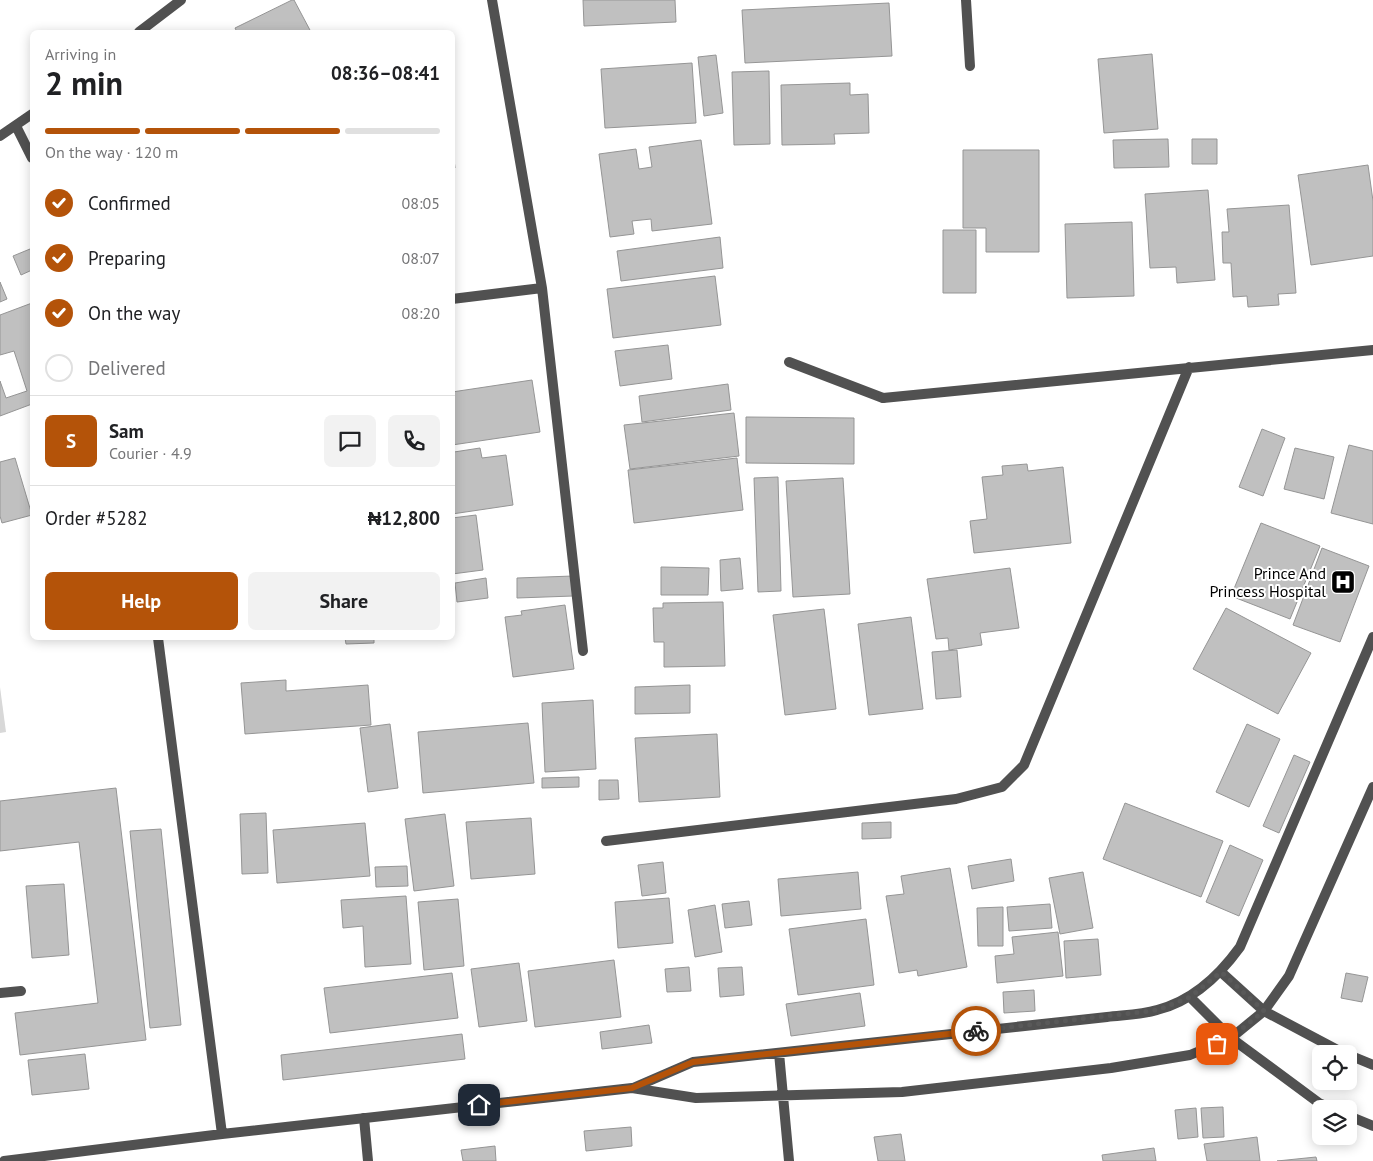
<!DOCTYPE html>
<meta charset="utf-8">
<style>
:root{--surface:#fff;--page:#f2f2f2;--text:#202124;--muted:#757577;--line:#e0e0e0;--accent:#b45309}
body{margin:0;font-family:"PT Sans",sans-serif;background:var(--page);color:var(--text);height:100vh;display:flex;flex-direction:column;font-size:19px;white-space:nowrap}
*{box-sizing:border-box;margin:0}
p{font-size:16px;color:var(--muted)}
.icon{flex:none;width:28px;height:28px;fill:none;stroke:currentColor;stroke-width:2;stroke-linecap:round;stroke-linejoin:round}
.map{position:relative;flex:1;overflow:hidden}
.details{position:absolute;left:30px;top:30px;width:425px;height:610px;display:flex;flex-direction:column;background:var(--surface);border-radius:8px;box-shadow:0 2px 12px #0003}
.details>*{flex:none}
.buttons{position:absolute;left:1312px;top:1045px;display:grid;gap:10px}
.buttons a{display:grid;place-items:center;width:45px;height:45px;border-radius:8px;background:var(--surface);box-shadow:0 2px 12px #0003;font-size:25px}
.pin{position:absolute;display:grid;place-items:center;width:42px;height:42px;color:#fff;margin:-21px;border-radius:10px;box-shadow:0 2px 8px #0006}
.courier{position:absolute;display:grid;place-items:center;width:50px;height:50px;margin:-25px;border:4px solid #b45309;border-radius:50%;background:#fff;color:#222;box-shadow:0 1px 6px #0007}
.headline em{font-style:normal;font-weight:800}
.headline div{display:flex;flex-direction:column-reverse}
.headline{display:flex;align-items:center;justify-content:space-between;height:85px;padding:0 15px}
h1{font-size:32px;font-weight:800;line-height:38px}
.bar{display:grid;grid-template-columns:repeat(4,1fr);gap:8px 5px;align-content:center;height:60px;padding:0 15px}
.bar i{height:6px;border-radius:4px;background:var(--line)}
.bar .active{background:var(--accent)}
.bar p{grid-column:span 4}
.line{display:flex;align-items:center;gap:12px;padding:0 15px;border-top:1px solid var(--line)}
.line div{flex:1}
.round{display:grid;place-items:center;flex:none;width:52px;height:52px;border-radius:8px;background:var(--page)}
ol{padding:0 15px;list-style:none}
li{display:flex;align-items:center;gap:15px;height:55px}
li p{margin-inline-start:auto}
li .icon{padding:5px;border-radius:50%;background:var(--accent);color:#fff;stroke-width:4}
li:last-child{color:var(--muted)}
li i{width:28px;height:28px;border:2px solid var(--line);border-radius:50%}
.button{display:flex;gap:10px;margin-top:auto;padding:10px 15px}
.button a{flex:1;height:58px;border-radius:8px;background:var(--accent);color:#fff;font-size:20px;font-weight:800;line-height:58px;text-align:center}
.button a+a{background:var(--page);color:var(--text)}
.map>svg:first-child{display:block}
.green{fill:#d8d8d8}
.building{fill:#c0c0c0;stroke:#959595}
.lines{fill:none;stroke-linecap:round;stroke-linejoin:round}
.service{stroke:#515151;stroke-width:10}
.minor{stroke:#515151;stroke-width:10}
.done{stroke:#595959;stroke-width:5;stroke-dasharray:0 9}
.route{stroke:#b45309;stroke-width:6}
.labels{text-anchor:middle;stroke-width:4;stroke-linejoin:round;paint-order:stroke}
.poi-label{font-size:16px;fill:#000;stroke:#fff;text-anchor:end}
</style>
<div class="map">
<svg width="1373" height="1161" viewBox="0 0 1373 1161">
<rect width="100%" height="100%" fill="#fff"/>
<path class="green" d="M0,687L6,732L0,733Z"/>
<path class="building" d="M292,0H294L311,32H237L235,28Z
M583,0H675L676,22L584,26Z
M889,3L892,56L745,63L742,10Z
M1152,54L1158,129L1104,133L1098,59Z
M716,55L723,113L704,116L698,57Z
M692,63L696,123L605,128L601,69Z
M769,71L770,144L734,145L732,72Z
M850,83V95L868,94L869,133L834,134L835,144L782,145L781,85Z
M1168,139L1169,167L1114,168L1113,140Z
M1192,139H1217V164H1192Z
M701,140L712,224L652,231L651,219L632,221L634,234L610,237L599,154L636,149L639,169L652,167L649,147Z
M452,141L455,168H452Z
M963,150H1039V252H986V228H963Z
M1368,165L1373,201V256L1311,265L1298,175Z
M1208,190L1215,280L1177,283L1176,267L1150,268L1145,194Z
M1289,205L1296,293L1278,294L1279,305L1248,307L1247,296L1233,297L1231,263H1223L1222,232H1229L1227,209Z
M1132,222L1134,296L1067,298L1065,224Z
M943,230H976V293H943Z
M720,237L723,268L621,281L617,251Z
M30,249L32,256V270L21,275L13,256Z
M715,276L721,325L613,338L607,289Z
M0,282L7,299L0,302Z
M32,303V404L0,416V381L6,398L27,391L14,351L0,355V315Z
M668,345L672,379L620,386L615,351Z
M532,380L540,432L452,445V392Z
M728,384L731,410L642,422L639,396Z
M734,413L739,456L630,469L624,425Z
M746,417L854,418V464L746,463Z
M1262,429L1285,438L1263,496L1239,487Z
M1349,445L1373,451V524L1331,513Z
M480,448L482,458L506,455L513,505L452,514L454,452Z
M1295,448L1334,457L1324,499L1284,489Z
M15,458L32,515L2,523L0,516V462Z
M737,458L743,510L634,523L628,470Z
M1027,464L1028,471L1063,467L1071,543L974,553L970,521L987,519L982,477L1003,475L1002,466Z
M778,477L781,591L758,592L754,478Z
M843,478L850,594L793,597L786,481Z
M476,515L483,570L452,574V518Z
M1261,523L1320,546L1290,619L1231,596Z
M1322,548L1369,566L1340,642L1293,625Z
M740,558L743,589L721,591L720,560Z
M661,567L709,568L708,595H661Z
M1010,568L1019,628L980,633L982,645L949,650L948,638L936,639L927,579Z
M573,576V596L517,598V578Z
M486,578L488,598L457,602L455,583Z
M723,602L725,666L664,667V642H654L653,608H663V603Z
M565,605L574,669L513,677L505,617L522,615L521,611Z
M1226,608L1311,653L1278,714L1193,669Z
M824,609L836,709L785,715L773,615Z
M911,617L923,709L869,715L858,624Z
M345,638H374V643L346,644Z
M957,650L961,697L936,699L932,652Z
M286,680V691L368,685L371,725L245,734L241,683Z
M690,685V713L635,714V687Z
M593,700L596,769L545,772L542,703Z
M528,723L534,783L423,793L418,732Z
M390,724L398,788L368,792L360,728Z
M1247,724L1280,739L1249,807L1216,792Z
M717,734L720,797L639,802L635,738Z
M1294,755L1310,762L1279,833L1263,826Z
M579,777V787L542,788V778Z
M599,780H618L619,799L599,800Z
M116,788L146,1040L20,1055L15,1013L98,1003L79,842L0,851V801Z
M1125,803L1223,841L1201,897L1103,859Z
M266,813L268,873L242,874L240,814Z
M445,814L454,886L414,891L405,819Z
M531,818L535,874L471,879L466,822Z
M891,822V838L862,839V823Z
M365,823L370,876L277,883L273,830Z
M161,829L181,1025L150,1028L130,831Z
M1230,845L1263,860L1239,916L1206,902Z
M1011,859L1014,881L972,889L968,866Z
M663,862L666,893L642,896L638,865Z
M407,866L408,886L376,887L375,867Z
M950,868L967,967L918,976L917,970L899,973L886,896L904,894L901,876Z
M858,872L861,909L781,916L778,879Z
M1083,872L1093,928L1060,934L1049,878Z
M64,884L69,955L32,958L26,886Z
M406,896L411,964L365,967L363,926L343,928L341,900Z
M669,898L673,943L618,948L615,902Z
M458,899L464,966L424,970L418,902Z
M749,901L752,925L725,928L722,904Z
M1050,904L1052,928L1009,931L1007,907Z
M715,905L722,952L695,957L688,910Z
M1003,907V946H978L977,908Z
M866,919L874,985L798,995L789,929Z
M1058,932L1063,976L997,983L995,956L1014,954L1012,937Z
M1098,939L1101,975L1066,978L1064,941Z
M614,960L621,1017L535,1027L528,971Z
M519,963L527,1021L479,1027L471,969Z
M689,967L691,991L667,992L665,969Z
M742,967L744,995L720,997L718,968Z
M452,973L458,1018L330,1033L324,988Z
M1346,973L1368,977L1362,1002L1341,998Z
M1034,990L1035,1011L1004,1013L1003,992Z
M860,993L865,1026L791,1036L786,1004Z
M649,1025L652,1043L602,1049L600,1032Z
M462,1034L465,1059L283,1080L281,1055Z
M85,1054L89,1089L32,1095L28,1060Z
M1223,1107L1224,1137L1203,1138L1201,1108Z
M1196,1108L1198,1137L1178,1139L1175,1110Z
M631,1127L632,1146L586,1151L584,1131Z
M901,1134L905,1161H878L874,1137Z
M1257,1137L1260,1161H1207L1204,1144Z
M495,1146L496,1161H463L461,1150Z
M1154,1148L1156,1161H1103L1102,1155Z
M1316,1157L1317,1161H1277Z"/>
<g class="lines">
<path class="service" d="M789,362L883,398
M0,993L21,991
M364,1118L368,1161"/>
<path class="minor" d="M492,0L542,288L583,651
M966,0L970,66
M139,32L181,0
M16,126L32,158
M0,136L32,114
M452,299L542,288
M883,398L1373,350
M158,638L222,1134
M606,841L956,799L1002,787L1024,765L1189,367
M1221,972L1264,1011L1345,1054
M1190,997L1231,1038L1319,1103L1333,1109
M779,1053L789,1161
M1349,1055L1373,1065
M633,1088L693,1062L1107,1017C1123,1015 1141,1015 1157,1010C1193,1001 1219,976 1240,947L1373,637
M1349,1116L1373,1126
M4,1161L222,1134L632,1088L696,1098L902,1092L1111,1068L1190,1055L1231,1038L1264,1011L1289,976L1373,787"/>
</g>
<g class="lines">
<path class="done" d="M976,1031L1158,1010L1190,997L1221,972L1264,1011L1230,1038L1217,1044"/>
<path class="route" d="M479,1105L632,1088L693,1062L976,1031"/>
</g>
<defs>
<symbol id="hospital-square" viewBox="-11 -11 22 22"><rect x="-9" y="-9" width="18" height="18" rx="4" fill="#000" stroke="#fff"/><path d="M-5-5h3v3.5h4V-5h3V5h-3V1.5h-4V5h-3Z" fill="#fff"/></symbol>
</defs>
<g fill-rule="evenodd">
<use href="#hospital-square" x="1329" y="568" width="28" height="28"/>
</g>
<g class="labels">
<g class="poi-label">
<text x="1326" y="579">Prince And<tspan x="1326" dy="18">Princess Hospital</tspan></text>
</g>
</g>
</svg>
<div class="buttons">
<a><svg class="icon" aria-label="locate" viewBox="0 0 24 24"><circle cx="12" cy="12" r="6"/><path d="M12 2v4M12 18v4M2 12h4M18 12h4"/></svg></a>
<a><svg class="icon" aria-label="layers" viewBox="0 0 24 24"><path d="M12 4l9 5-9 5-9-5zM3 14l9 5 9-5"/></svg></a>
</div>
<div class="pin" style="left:1217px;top:1044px;background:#ea580c"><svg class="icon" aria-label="bag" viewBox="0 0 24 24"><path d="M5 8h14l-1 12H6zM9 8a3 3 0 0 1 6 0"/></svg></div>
<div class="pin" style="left:479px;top:1105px;background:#1f2937"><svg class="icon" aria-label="home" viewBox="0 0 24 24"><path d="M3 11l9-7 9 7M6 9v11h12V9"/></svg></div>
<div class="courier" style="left:976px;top:1031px"><svg class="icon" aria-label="bike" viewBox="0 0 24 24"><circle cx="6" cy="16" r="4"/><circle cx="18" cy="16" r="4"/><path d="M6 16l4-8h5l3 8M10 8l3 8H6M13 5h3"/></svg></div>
<section class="details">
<div class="headline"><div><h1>2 min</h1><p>Arriving in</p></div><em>08:36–08:41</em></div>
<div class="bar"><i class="active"></i><i class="active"></i><i class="active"></i><i></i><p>On the way · 120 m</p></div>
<ol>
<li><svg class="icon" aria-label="check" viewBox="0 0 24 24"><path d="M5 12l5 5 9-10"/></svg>Confirmed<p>08:05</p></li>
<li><svg class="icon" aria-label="check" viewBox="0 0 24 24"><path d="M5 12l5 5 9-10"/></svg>Preparing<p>08:07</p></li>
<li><svg class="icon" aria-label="check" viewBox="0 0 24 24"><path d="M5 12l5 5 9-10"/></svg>On the way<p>08:20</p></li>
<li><i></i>Delivered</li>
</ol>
<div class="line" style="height:90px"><b class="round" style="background:var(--accent);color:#fff">S</b><div><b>Sam</b><p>Courier · 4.9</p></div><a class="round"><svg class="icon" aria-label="chat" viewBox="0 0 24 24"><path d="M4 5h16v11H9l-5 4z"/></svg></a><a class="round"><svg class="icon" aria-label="phone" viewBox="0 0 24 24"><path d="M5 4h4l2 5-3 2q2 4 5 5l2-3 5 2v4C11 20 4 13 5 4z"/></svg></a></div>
<div class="line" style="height:65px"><div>Order #5282</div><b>₦12,800</b></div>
<div class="button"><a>Help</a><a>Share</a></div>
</section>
</div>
